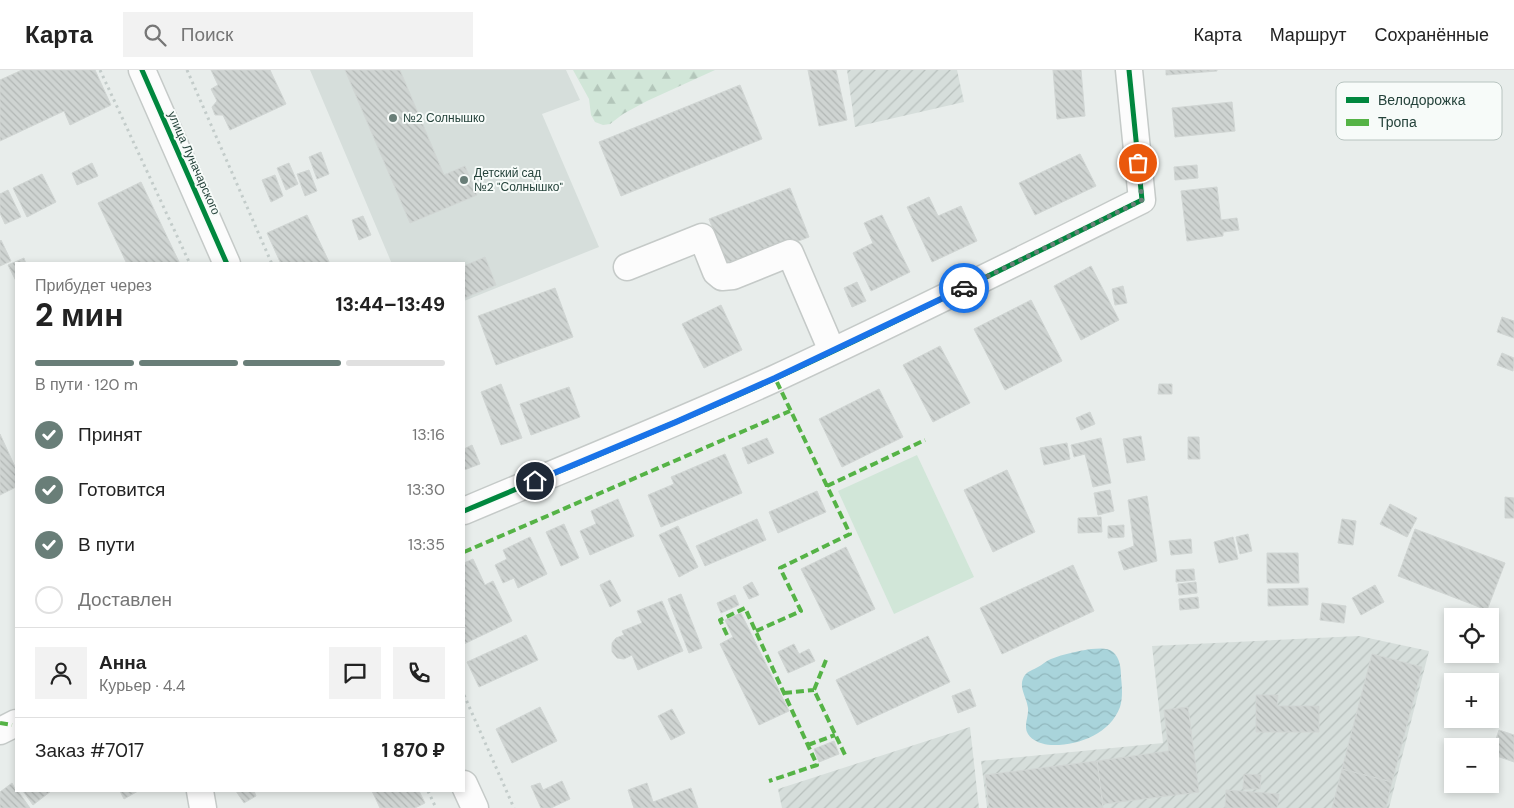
<!DOCTYPE html>
<html lang="ru">
<meta charset="utf-8">
<style>
:root{--surface:#fff;--page:#f2f2f2;--text:#222;--muted:#767676;--line:#e0e0e0;--accent:#697e78}
body{margin:0;font-family:"DM Sans",sans-serif;background:var(--page);color:var(--text);height:100vh;display:flex;flex-direction:column;font-size:19px;white-space:nowrap}
*{box-sizing:border-box;margin:0}
p{font-size:16px;color:var(--muted)}
.icon{flex:none;width:28px;height:28px;fill:none;stroke:currentColor;stroke-width:2;stroke-linecap:round;stroke-linejoin:round}
.map{position:relative;flex:1;overflow:hidden}
.details{position:absolute;left:15px;top:192px;width:450px;height:530px;display:flex;flex-direction:column;background:var(--surface);border-radius:0px;box-shadow:0 2px 8px #0003}
.details>*{flex:none}
.controls{position:absolute;left:1444px;top:538px;display:grid;gap:10px}
.controls a{display:grid;place-items:center;width:55px;height:55px;border-radius:0px;background:var(--surface);box-shadow:0 2px 8px #0003;font-size:25px}
.pin{position:absolute;display:grid;place-items:center;width:42px;height:42px;color:#fff;margin:-21px;border:2px solid #fff;border-radius:50%;box-shadow:0 1px 5px #0007}
.courier{position:absolute;display:grid;place-items:center;width:50px;height:50px;margin:-25px;border:4px solid #1a73e8;border-radius:50%;background:#fff;color:#222;box-shadow:0 1px 6px #0007}
.head em{font-style:normal;font-weight:800}
.head div{display:flex;flex-direction:column-reverse}
.head{display:flex;align-items:center;justify-content:space-between;height:85px;padding:0 20px}
h1{font-size:32px;font-weight:800;line-height:38px}
.bar{display:grid;grid-template-columns:repeat(4,1fr);gap:8px 5px;align-content:center;height:60px;padding:0 20px}
.bar i{height:6px;border-radius:4px;background:var(--line)}
.bar .current{background:var(--accent)}
.bar p{grid-column:span 4}
.line{display:flex;align-items:center;gap:12px;padding:0 20px;border-top:1px solid var(--line)}
.line div{flex:1}
.round{display:grid;place-items:center;flex:none;width:52px;height:52px;border-radius:0px;background:var(--page)}
ol{padding:0 20px;list-style:none}
li{display:flex;align-items:center;gap:15px;height:55px}
li p{margin-inline-start:auto}
li .icon{padding:5px;border-radius:50%;background:var(--accent);color:#fff;stroke-width:4}
li:last-child{color:var(--muted)}
li i{width:28px;height:28px;border:2px solid var(--line);border-radius:50%}
header{display:flex;align-items:center;gap:30px;box-sizing:border-box;height:70px;padding:0 25px;background:var(--surface);border-bottom:1px solid var(--line)}
header strong{font-size:24px}
nav{display:flex;gap:28px;margin-inline-start:auto;font-size:18px}
.search{width:350px;height:45px;background:var(--page);display:flex;align-items:center;gap:12px;box-sizing:border-box;padding:0 18px;border-radius:0px;color:var(--muted);font-size:19px}
.map>svg:first-child{display:block}
.built{fill:#d6dedb}
.industrial{fill:url(#industrial-furrows)}
.forest{fill:url(#forest-firs)}
.green{fill:#d1e6d8}
.water{fill:url(#water-waves)}
.building{fill:url(#building-back-hatch);stroke:#d1d6d4}
.lines{fill:none;stroke-linecap:round;stroke-linejoin:round}
.minor-casing{stroke:#c5cac8;stroke-width:29}
.path{stroke:#c3ccca;stroke-width:3;stroke-dasharray:2.5 4;stroke-linecap:butt}
.minor{stroke:#fcfcfc;stroke-width:26}
.quiet{stroke:#55b346;stroke-width:4;stroke-dasharray:8 4;stroke-linecap:butt}
.cycleway-casing{stroke:#f7fbf9;stroke-width:8}
.cycleway{stroke:#00873e;stroke-width:5}
.done{stroke:#697e78;stroke-width:5;stroke-dasharray:0 9}
.route{stroke:#1a73e8;stroke-width:6}
.poi-dot{fill:#697e78;stroke:#f7fbf9;stroke-width:2}
.labels{text-anchor:middle;stroke-width:4;stroke-linejoin:round;paint-order:stroke}
.poi-label{font-size:12px;fill:#24423a;stroke:#f7fbf9;text-anchor:start}
.street-label{font-size:12px;fill:#24423a;stroke:#f7fbf9}
.key{fill:#f7fbf9;stroke:#b8c4c0;stroke-width:1}
.key-label{font-size:14px;fill:#24423a}
</style>
<header>
<strong>Карта</strong>
<div class="search"><svg class="icon" aria-label="search" viewBox="0 0 24 24"><circle cx="10" cy="10" r="6"/><path d="M15 15l6 6"/></svg>Поиск</div>
<nav><a>Карта</a><a>Маршрут</a><a>Сохранённые</a></nav>
</header>
<div class="map">
<svg width="1514" height="738" viewBox="0 0 1514 738">
<defs>
<pattern id="industrial-furrows" width="10" height="10" patternUnits="userSpaceOnUse" patternTransform="scale(1.25)"><rect width="10" height="10" fill="#d6dedb"/><path d="M-1 1l2-2M0 10L10 0M9 11l2-2" fill="none" stroke="#b8c0bd"/></pattern>
<pattern id="forest-firs" width="22" height="20" patternUnits="userSpaceOnUse" patternTransform="scale(1.25)"><rect width="22" height="20" fill="#d1e6d8"/><path d="M5 1l3.5 6h-7zM16 11l3.5 6h-7z" fill="#b3c6ba"/></pattern>
<pattern id="water-waves" width="16" height="10" patternUnits="userSpaceOnUse" patternTransform="scale(1.25)"><rect width="16" height="10" fill="#a9d4db"/><path d="M0 5q4-4 8 0t8 0" fill="none" stroke="#91b7bd"/></pattern>
<pattern id="building-back-hatch" width="6" height="6" patternUnits="userSpaceOnUse" patternTransform="scale(1.25)"><rect width="6" height="6" fill="#cfd4d2"/><path d="M-1 5l2 2M0 0l6 6M5-1l2 2" fill="none" stroke="#b2b7b5"/></pattern>
</defs>
<rect width="100%" height="100%" fill="#e8edeb"/>
<path class="built" d="M310,0H566L580,30L542,44L599,177L464,231V194H392Z"/>
<path class="industrial" d="M847,0H957L964,32L855,57Z
M1359,566L1429,581L1389,738H987L981,691L1163,673L1152,576Z
M970,657L979,738H782L778,719Z"/>
<path class="forest" d="M573,0H715L647,31L623,44L610,54L603,55L595,52L591,45L589,29Z"/>
<path class="green" d="M917,385L974,507L894,544L838,421Z"/>
<path class="water" d="M1091,579C1098,579 1107,577 1113,582C1120,588 1121,598 1121,607C1122,616 1123,628 1120,637C1110,664 1078,676 1051,675C1044,675 1032,671 1028,664C1023,656 1029,646 1028,638C1027,627 1017,616 1025,605C1028,601 1033,600 1038,597C1042,595 1046,591 1051,589C1064,584 1077,581 1091,579Z"/>
<path class="building" d="M22,0H95L111,35L70,55L64,41L0,71V10Z
M211,0H270L286,34L230,60L223,45H215L212,37L217,31L211,19L218,15Z
M345,0H400L444,105L465,96L477,125L410,153Z
M808,0H836L847,50L819,56Z
M1053,0H1081L1085,46L1057,49Z
M1166,0H1217V1L1166,5Z
M740,15L762,69L621,126L599,72Z
M1232,32L1235,61L1175,67L1172,38Z
M321,82L329,104L317,109L309,87Z
M1080,84L1096,116L1035,145L1019,113Z
M92,93L98,106L77,115L72,103Z
M289,93L298,114L286,120L277,98Z
M1197,95L1198,108L1175,110L1174,97Z
M309,100L317,121L305,126L297,104Z
M42,104L56,132L27,147L13,118Z
M275,105L283,126L271,132L262,110Z
M141,112L180,194H127L98,133Z
M1217,117L1221,150L1237,148L1239,160L1223,162V166L1187,171L1181,121Z
M790,118L809,167L728,198L709,149Z
M8,120L21,147L5,154L0,143V124Z
M929,127L938,146L961,136L977,171L932,192L907,137Z
M307,145L330,194H281L267,163Z
M882,145L910,202L871,221L853,183L873,173L864,153Z
M363,146L371,165L359,170L352,150Z
M1,170L11,191L0,196V171Z
M485,187L496,215L464,228V196Z
M24,188L26,194H16V211L8,195Z
M1091,196L1119,250L1081,270L1054,216Z
M857,212L866,231L852,237L844,218Z
M1123,216L1127,233L1115,235L1112,219Z
M555,218L573,267L496,295L478,246Z
M1031,230L1062,291L1005,320L974,259Z
M721,235L742,280L704,298L682,254Z
M1502,247L1514,251V268L1497,262Z
M940,276L970,333L933,352L903,295Z
M1502,283L1514,288L1513,301L1497,295Z
M501,314L522,368L501,375L481,322Z
M1159,314H1172V324H1158Z
M569,317L580,347L531,365L520,334Z
M879,319L903,367L842,397L819,349Z
M1090,342L1095,354L1081,360L1076,348Z
M0,364L16,399V417L0,425Z
M1141,366L1145,390L1127,393L1123,369Z
M1188,367H1199L1200,389H1188Z
M767,368L774,383L748,394L742,378Z
M1101,368L1111,413L1093,417L1085,384L1074,387L1071,375Z
M1067,373L1070,389L1044,395L1040,378Z
M472,375L480,394L464,400V379Z
M725,384L742,423L661,457L648,425L674,414L671,407Z
M1007,400L1035,462L993,482L964,420Z
M1110,420L1114,441L1098,445L1094,423Z
M817,421L826,442L778,463L769,442Z
M1147,426L1157,491L1124,500L1118,482L1134,476L1128,430Z
M1505,427L1514,428V448H1505Z
M618,429L634,466L590,485L580,461L596,454L591,441Z
M1390,434L1417,448L1407,467L1380,454Z
M1101,447L1102,462L1078,463V448Z
M757,449L766,470L705,496L696,476Z
M1342,449L1356,451L1353,475L1338,473Z
M564,454L579,488L561,496L546,462Z
M1124,455V467L1108,468V456Z
M678,456L698,497L679,507L659,465Z
M1415,459L1505,493L1487,540L1398,506Z
M1248,464L1252,481L1240,484L1236,467Z
M530,467L547,504L518,518L514,508L503,513L495,495L507,489L503,480Z
M1233,467L1238,489L1219,493L1214,472Z
M1191,469L1192,483L1171,485L1169,471Z
M846,477L875,539L831,560L801,499Z
M1267,483H1298L1299,513H1267Z
M473,489L485,515L493,511L512,551L464,574V493Z
M1073,495L1094,541L1002,584L980,538Z
M1194,499L1195,510L1176,512V500Z
M610,510L621,531L610,537L600,515Z
M752,512L759,525L749,529L743,517Z
M1196,512L1197,523L1179,525L1178,514Z
M1375,515L1384,532L1361,545L1352,528Z
M1308,518V535L1268,536V519Z
M681,524L702,578L689,583L668,529Z
M735,525L739,535L721,543L717,533Z
M1198,527L1199,538L1180,540L1179,529Z
M662,531L683,581L638,600L632,585L624,589L617,588L612,582V573L616,568L624,565L622,561L642,553L637,541Z
M1322,533L1346,536L1344,553L1320,550Z
M741,543L789,641L759,655L720,574L733,567L725,550Z
M526,565L538,590L479,617L467,592Z
M928,566L950,612L857,655L836,610Z
M794,574L799,584L809,579L815,591L788,603L778,582Z
M1372,584L1422,597L1392,712L1342,699Z
M970,619L976,636L958,643L952,626Z
M1256,625H1278L1277,636H1319V662H1256Z
M540,637L557,671L512,693L496,659Z
M1188,637L1199,722L1103,734L1097,691L1169,681L1164,640Z
M672,639L685,663L671,670L658,646Z
M1499,660L1514,665V692L1491,684Z
M834,671L839,684L819,692L814,679Z
M1097,691L1103,738H989L985,705Z
M1342,699L1392,712L1386,738H1332Z
M1244,704L1261,705L1260,719H1243Z
M562,711L570,729L551,738H541L531,716L540,713L543,720Z
M12,713L16,721H18L30,738H0V722Z
M647,713L653,732L691,718L698,738H634L628,720Z
M1226,720L1279,724L1277,738H1225Z
M23,721H51L33,735Z
M120,721H138L124,729Z
M236,721H254L256,726L244,733Z
M372,721H419L425,733L415,738H380Z"/>
<g class="lines">
<defs>
<path id="minor" d="M142,0L227,194
M627,197L702,167L716,202L722,207L733,206L790,183L832,281
M464,441C568,397 673,355 776,308C899,251 1021,190 1142,130L1129,0
M0,661L16,653
M464,714L475,738
M200,721L203,738"/>
</defs>
<use href="#minor" class="minor-casing"/>
<path class="path" d="M100,0L190,194
M187,0L272,194
M464,625L514,738
M428,721L436,738"/>
<use href="#minor" class="minor"/>
<path class="quiet" d="M827,416L925,370
M464,482L790,341
M756,561L801,541L780,498L850,464L775,308
M727,565L720,550L745,538L817,695L769,711
M826,590L814,620L846,687
M784,623L814,620
M0,653L12,655
M808,675L835,665"/>
<defs>
<path id="cycleway" d="M142,0L227,194
M464,441C568,397 673,355 776,308C899,251 1021,190 1142,130L1129,0"/>
</defs>
<use href="#cycleway" class="cycleway-casing"/>
<use href="#cycleway" class="cycleway"/>
</g>
<g class="lines">
<path class="done" d="M964,218L1142,130L1138,93"/>
<path class="route" d="M535,411L676,352L775,308L964,218"/>
</g>
<g class="poi-dot">
<circle cx="393" cy="48" r="5"/>
<circle cx="464" cy="110" r="5"/>
</g>
<g class="labels">
<g class="poi-label">
<text x="403" y="52">№2 Солнышко</text>
<text x="474" y="107">Детский сад<tspan x="474" dy="14">№2 "Солнышко"</tspan></text>
</g>
<g class="street-label">
<text transform="translate(194 93) rotate(66)" y="4">улица Луначарского</text>
</g>
</g>
<rect x="1336" y="12" width="166" height="58" rx="8" class="key"/>
<rect x="1346" y="27" width="23" height="6" fill="#00873e"/>
<rect x="1346" y="49" width="23" height="7" fill="#55b346"/>
<g class="key-label">
<text x="1378" y="35">Велодорожка</text>
<text x="1378" y="57">Тропа</text>
</g>
</svg>
<div class="controls">
<a><svg class="icon" aria-label="locate" viewBox="0 0 24 24"><circle cx="12" cy="12" r="6"/><path d="M12 2v4M12 18v4M2 12h4M18 12h4"/></svg></a>
<a>+</a>
<a>−</a>
</div>
<div class="pin" style="left:1138px;top:93px;background:#ea580c"><svg class="icon" aria-label="bag" viewBox="0 0 24 24"><path d="M5 8h14l-1 12H6zM9 8a3 3 0 0 1 6 0"/></svg></div>
<div class="pin" style="left:535px;top:411px;background:#1f2937"><svg class="icon" aria-label="home" viewBox="0 0 24 24"><path d="M3 11l9-7 9 7M6 9v11h12V9"/></svg></div>
<div class="courier" style="left:964px;top:218px"><svg class="icon" aria-label="car" viewBox="0 0 24 24"><path d="M5 17H2v-5l4-1 3-4h7l3 4 3 1v5h-3M9 17h6M6 11h13"/><circle cx="7" cy="17" r="2"/><circle cx="17" cy="17" r="2"/></svg></div>
<section class="details">
<div class="head"><div><h1>2 мин</h1><p>Прибудет через</p></div><em>13:44–13:49</em></div>
<div class="bar"><i class="current"></i><i class="current"></i><i class="current"></i><i></i><p>В пути · 120 m</p></div>
<ol>
<li><svg class="icon" aria-label="check" viewBox="0 0 24 24"><path d="M5 12l5 5 9-10"/></svg>Принят<p>13:16</p></li>
<li><svg class="icon" aria-label="check" viewBox="0 0 24 24"><path d="M5 12l5 5 9-10"/></svg>Готовится<p>13:30</p></li>
<li><svg class="icon" aria-label="check" viewBox="0 0 24 24"><path d="M5 12l5 5 9-10"/></svg>В пути<p>13:35</p></li>
<li><i></i>Доставлен</li>
</ol>
<div class="line" style="height:90px"><a class="round"><svg class="icon" aria-label="person" viewBox="0 0 24 24"><circle cx="12" cy="8" r="4"/><path d="M4 21q1-7 8-7t8 7"/></svg></a><div><b>Анна</b><p>Курьер · 4.4</p></div><a class="round"><svg class="icon" aria-label="chat" viewBox="0 0 24 24"><path d="M4 5h16v11H9l-5 4z"/></svg></a><a class="round"><svg class="icon" aria-label="phone" viewBox="0 0 24 24"><path d="M5 4h4l2 5-3 2q2 4 5 5l2-3 5 2v4C11 20 4 13 5 4z"/></svg></a></div>
<div class="line" style="height:65px"><div>Заказ #7017</div><b>1 870 ₽</b></div>
</section>
</div>
